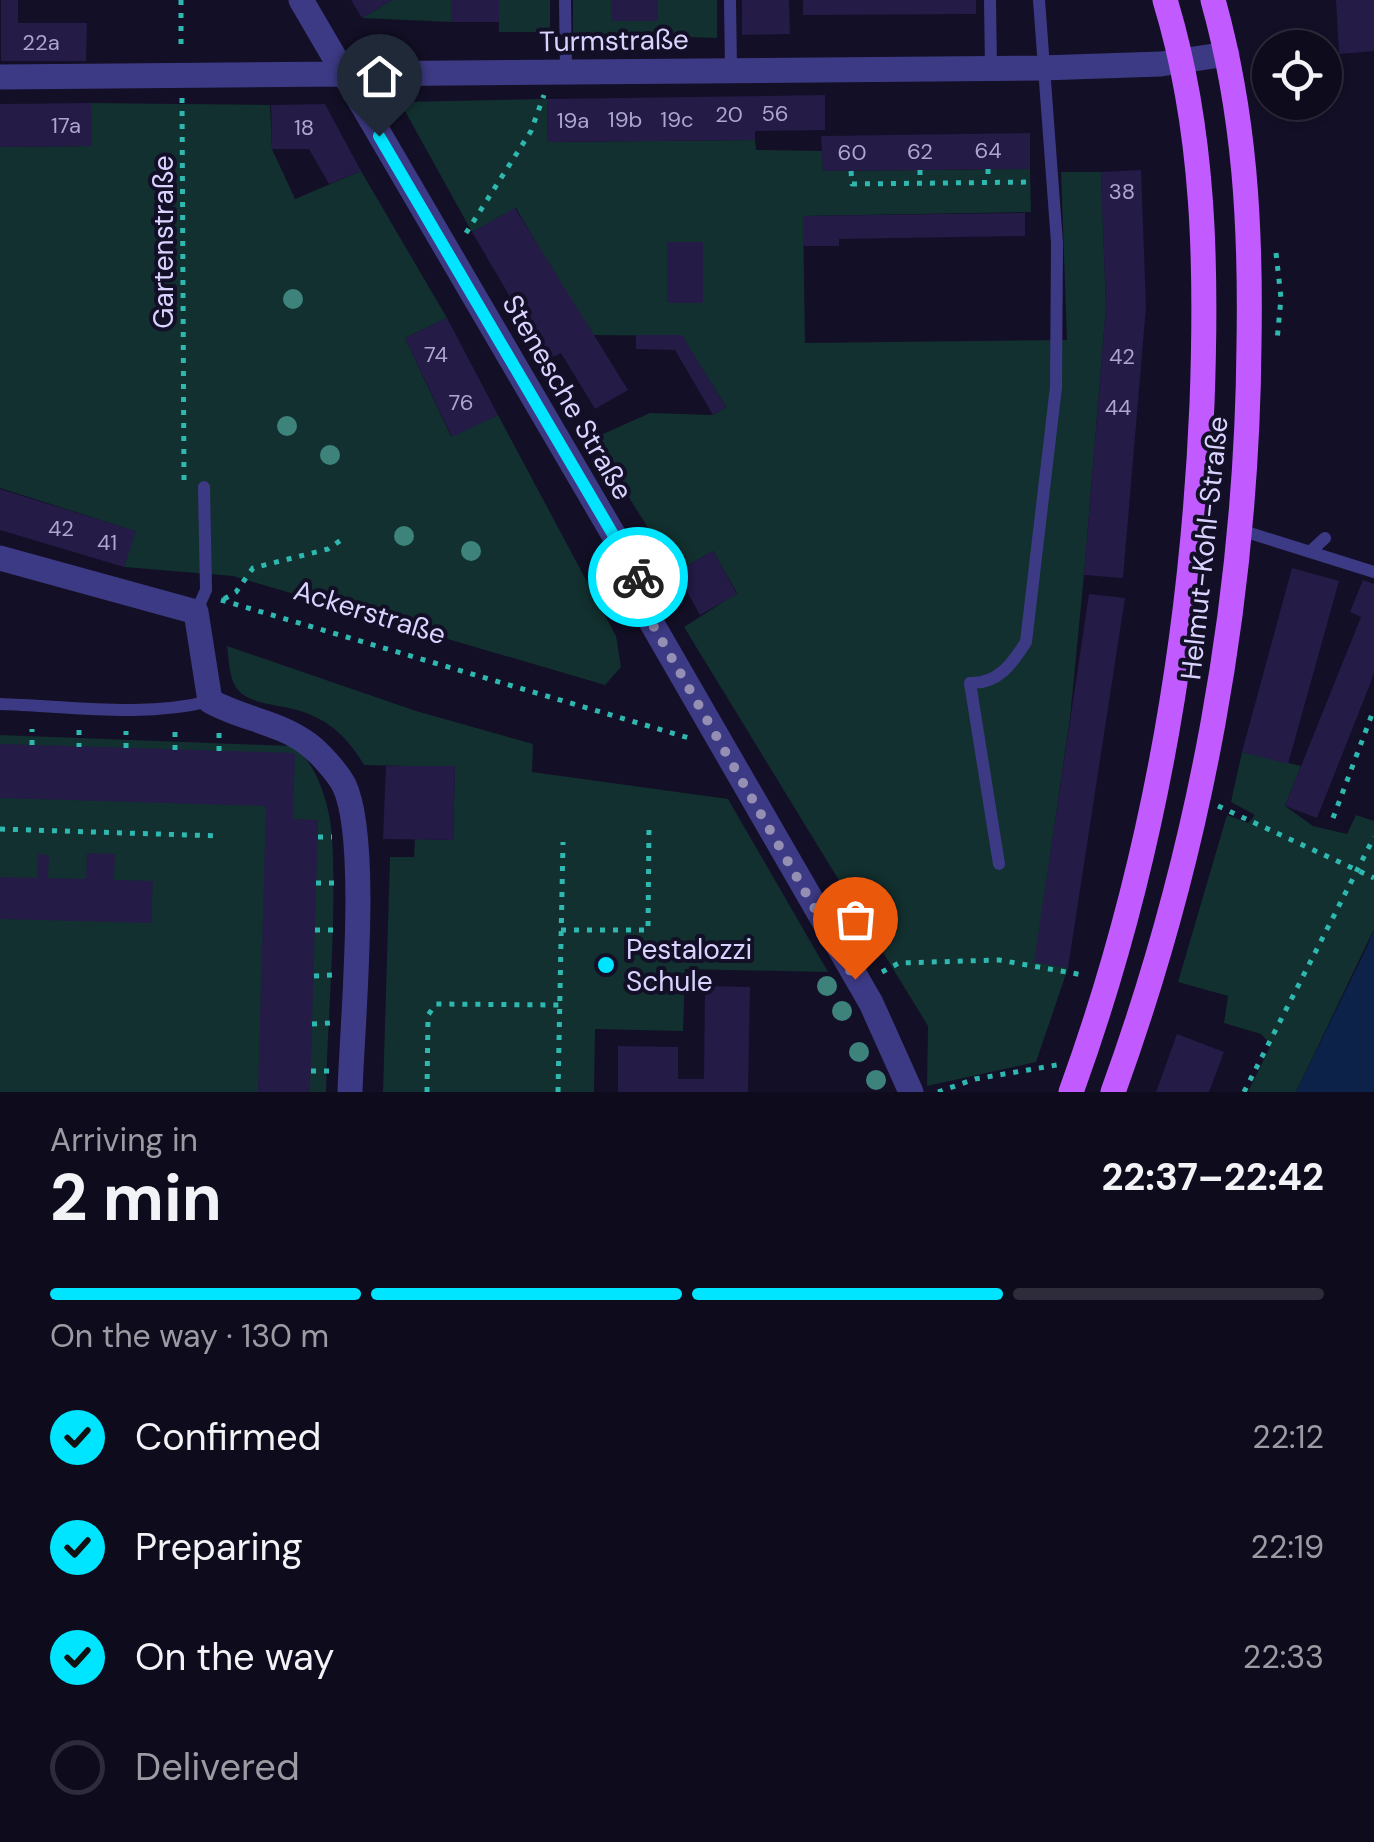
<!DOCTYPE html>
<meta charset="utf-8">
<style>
:root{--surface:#0e0b1c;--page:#171425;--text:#f1f3f6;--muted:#9b9ba3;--line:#2e2b3b;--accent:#00e5ff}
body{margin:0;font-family:"DM Sans",sans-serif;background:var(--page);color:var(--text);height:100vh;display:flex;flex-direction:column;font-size:38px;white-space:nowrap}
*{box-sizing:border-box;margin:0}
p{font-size:32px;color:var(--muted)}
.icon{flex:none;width:55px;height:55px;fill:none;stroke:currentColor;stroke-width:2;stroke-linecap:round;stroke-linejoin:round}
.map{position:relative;height:1092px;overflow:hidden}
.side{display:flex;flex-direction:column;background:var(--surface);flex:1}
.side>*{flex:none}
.buttons{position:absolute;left:1252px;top:30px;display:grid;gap:20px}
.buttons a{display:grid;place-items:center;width:90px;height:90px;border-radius:50%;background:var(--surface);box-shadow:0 2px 8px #0004,0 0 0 2px var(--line);font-size:50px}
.pin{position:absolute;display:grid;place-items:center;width:85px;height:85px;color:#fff;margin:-102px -42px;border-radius:50% 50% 50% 0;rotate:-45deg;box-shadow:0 0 10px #0007}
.pin .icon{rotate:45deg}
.courier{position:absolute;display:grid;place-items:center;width:100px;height:100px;margin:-50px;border:8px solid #00e5ff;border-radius:50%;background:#fff;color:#222;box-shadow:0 2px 12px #0007}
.overview em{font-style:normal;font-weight:700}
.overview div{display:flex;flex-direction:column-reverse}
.overview{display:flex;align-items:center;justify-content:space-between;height:170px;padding:0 50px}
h1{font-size:65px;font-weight:700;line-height:75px}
.bar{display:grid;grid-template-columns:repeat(4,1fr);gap:15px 10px;align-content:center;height:120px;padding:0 50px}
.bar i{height:12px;border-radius:8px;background:var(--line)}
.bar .on{background:var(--accent)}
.bar p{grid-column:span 4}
ol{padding:0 50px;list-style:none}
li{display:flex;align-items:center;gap:30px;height:110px}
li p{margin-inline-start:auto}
li .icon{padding:10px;border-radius:50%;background:var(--accent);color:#111;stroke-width:4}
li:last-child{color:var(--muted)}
li i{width:55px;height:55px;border:5px solid var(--line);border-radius:50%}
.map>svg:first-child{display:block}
.green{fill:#12302f}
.water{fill:#0c2248}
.building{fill:#241b47}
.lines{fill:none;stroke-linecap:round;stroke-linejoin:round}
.path{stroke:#2fb8b0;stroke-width:5;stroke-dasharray:5 8;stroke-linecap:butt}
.lane{stroke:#3d3a85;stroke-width:12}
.street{stroke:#3d3a85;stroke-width:25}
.primary{stroke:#c25bff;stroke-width:25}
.tree{fill:#3d827b}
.done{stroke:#948fb3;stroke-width:10;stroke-dasharray:0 18}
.route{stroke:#00e5ff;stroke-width:12}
.poi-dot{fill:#00e5ff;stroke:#130f26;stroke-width:4}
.labels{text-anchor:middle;stroke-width:8;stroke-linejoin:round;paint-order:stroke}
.number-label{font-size:22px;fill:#aca6d1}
.street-label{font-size:28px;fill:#d9d4ff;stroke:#130f26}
.poi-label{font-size:28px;fill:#d9d4ff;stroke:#130f26;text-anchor:start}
</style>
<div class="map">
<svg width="1374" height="1092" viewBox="0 0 1374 1092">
<rect width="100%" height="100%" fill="#130f26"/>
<path class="green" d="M392,0H451V22L362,18Z
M499,0H550V32H499Z
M573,0H611L612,21H658V0H717V38L573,33Z
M547,99L548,142L755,140L756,150L822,151L823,171L1030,169L1031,212L803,216L805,343L1067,340L1061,172H1101L1106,307L1084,575L1070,718L1035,961L1068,968L1036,1062L927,1086L928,1026L684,627L737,593L713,551L676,572L592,439L650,413L713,415L726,407L682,336L590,335L516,208L472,232L400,102Z
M91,103L270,105L272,149L295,199L361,171L447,318L405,338L451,436L498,415L616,636L621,667L605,685L233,576L124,567L135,531L0,488V147L91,146Z
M227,646L416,711L533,744L532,772L728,799L828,972L685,969L683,1031L595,1029L594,1092H383L390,857H414L415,839L453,840L455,767L364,765C345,732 321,714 284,707C270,704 249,702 239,691C229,681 229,660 227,646Z
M0,735L292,746C317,761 330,807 332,836C337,920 328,1008 326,1092H0Z
M1242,752L1301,766L1285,806L1313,826L1347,834L1356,815L1374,821V929L1296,1092H1248L1271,1045L1261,1034L1224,1023L1228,996L1178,982L1227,815L1248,823L1255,815L1231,802Z"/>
<path class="water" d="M1374,929V1092H1296L1367,947Z"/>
<path class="building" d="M1,0H18V23H87L86,61H1Z
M351,0H392L362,18Z
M451,0H499V22H451Z
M611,0H658V21H611Z
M742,0H789L790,34L742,35Z
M803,0H976V14L803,15Z
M1336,0H1374V51L1339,54Z
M825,95V130L755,131V140L548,142L547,99Z
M91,103L92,146L0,147V104Z
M325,104L361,171L329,184L309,149H272L271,105Z
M1030,133V169L823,171L821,136Z
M1141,170L1146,307L1123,578L1084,575L1106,307L1101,172Z
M515,208L628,390L595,409L561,353L547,360L472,232Z
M1025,213V236L839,239V246H803V216Z
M667,242H703V303H667Z
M447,318L498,415L452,437L405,338Z
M636,335H682L726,407L713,415L675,350L636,349Z
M0,489L136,531L124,567L0,530Z
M713,551L737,594L700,615L676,572Z
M1292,568L1339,581L1288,764L1242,752Z
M1363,580L1374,584V674L1317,818L1285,806L1361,617L1350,612Z
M1089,594L1125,598L1068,968L1034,962Z
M0,744L295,753L293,819L318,820L310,1092H258L266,806L0,798Z
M386,766H455L453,840L383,839Z
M87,853L115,854L114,880L153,881L151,923L0,919V877L37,878L38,854L49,855L48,878L86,879Z
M705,986L750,987L748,1092H618V1046L678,1047V1079H704Z
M1177,1034L1224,1052L1209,1092H1156Z"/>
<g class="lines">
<path class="path" d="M181,0V52
M182,98L184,482
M988,169V182
M920,170V183
M851,171L852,184L1034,182
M466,233L531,131L544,95
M1276,253L1281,298L1277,341
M224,599L236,592L253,568L328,549L344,538
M221,600L689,738
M79,730V747
M175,732V750
M219,733V751
M32,745V729
M126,748V731
M1218,806L1374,878
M1333,818L1374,709
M0,829L220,836
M318,837H332
M316,883H334
M315,930H333
M561,930H648L649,826H645
M882,972L899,963L999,960L1083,975
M314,976L332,975
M312,1024L331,1023
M311,1071H329
M427,1092L428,1015L436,1004L560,1005
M558,1092L563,842
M938,1092L975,1079L1057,1065
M1244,1092L1374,837"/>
<path class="lane" d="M565,0L566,70
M730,0L731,68
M990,0L991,69
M1240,530L1374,572
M1312,550L1325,538
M196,612L206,590L204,487
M0,704C68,706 144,718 210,701
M999,864L970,683C998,684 1012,664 1026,642L1056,387L1057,243L1039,0"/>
<path class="street" d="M301,0L650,597V620L871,1003L911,1092
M0,77L1041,68L1161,64L1227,54
M0,558L196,612L210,701C242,719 279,722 308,744C319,752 337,772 344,785C370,839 352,1024 350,1092"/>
<path class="primary" d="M1071,1092C1151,872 1192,638 1202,404C1207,269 1205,131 1165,0
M1113,1092C1200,853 1247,599 1249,344C1251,227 1245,114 1213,0"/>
</g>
<g class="tree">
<circle cx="293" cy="299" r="10"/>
<circle cx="287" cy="426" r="10"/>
<circle cx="330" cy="455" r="10"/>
<circle cx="404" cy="536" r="10"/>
<circle cx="471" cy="551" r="10"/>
<circle cx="827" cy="986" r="10"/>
<circle cx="842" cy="1011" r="10"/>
<circle cx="859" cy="1052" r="10"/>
<circle cx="876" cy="1080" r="10"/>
</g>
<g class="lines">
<path class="done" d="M638,577L650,597V620L855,979"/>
<path class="route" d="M379,136L638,577"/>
</g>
<circle class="poi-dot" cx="606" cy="965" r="10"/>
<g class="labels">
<g class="number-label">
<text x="41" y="50">22a</text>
<text x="775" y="121">56</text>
<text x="729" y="122">20</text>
<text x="625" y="127">19b</text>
<text x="677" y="127">19c</text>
<text x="573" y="128">19a</text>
<text x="66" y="133">17a</text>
<text x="304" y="135">18</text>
<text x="988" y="158">64</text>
<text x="920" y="159">62</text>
<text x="852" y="160">60</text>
<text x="1122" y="199">38</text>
<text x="436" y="362">74</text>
<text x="1122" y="364">42</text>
<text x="461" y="410">76</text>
<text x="1118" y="415">44</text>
<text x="61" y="536">42</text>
<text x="107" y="550">41</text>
</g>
<g class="street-label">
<text transform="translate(614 40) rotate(-1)" y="10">Turmstraße</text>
<text transform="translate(163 242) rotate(-90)" y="10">Gartenstraße</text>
<text transform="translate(568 397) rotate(60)" y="10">Stenesche Straße</text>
<text transform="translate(1204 548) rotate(-84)" y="10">Helmut-Kohl-Straße</text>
<text transform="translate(370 612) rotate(17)" y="10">Ackerstraße</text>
</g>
<g class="poi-label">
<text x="626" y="959">Pestalozzi<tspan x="626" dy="32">Schule</tspan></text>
</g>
</g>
</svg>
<div class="buttons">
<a><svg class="icon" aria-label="locate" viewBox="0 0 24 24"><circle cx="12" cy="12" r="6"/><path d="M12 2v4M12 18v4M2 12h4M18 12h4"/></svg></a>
</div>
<div class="pin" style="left:855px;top:979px;background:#ea580c"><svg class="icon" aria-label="bag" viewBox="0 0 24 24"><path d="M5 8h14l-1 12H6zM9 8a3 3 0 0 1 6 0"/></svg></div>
<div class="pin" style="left:379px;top:136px;background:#1f2937"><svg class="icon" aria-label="home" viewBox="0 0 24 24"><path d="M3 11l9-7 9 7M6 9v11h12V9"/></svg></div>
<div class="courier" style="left:638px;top:577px"><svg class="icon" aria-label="bike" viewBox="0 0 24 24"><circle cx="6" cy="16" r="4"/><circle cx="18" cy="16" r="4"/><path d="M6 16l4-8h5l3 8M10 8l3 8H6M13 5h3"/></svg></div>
</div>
<section class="side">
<div class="overview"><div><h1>2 min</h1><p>Arriving in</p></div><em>22:37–22:42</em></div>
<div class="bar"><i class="on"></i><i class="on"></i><i class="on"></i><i></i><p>On the way · 130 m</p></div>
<ol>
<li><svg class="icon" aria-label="check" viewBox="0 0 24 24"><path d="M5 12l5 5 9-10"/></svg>Confirmed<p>22:12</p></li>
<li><svg class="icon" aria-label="check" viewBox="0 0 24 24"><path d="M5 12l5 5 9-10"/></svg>Preparing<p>22:19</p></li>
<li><svg class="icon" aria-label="check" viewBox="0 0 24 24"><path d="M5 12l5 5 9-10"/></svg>On the way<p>22:33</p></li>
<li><i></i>Delivered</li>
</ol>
</section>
